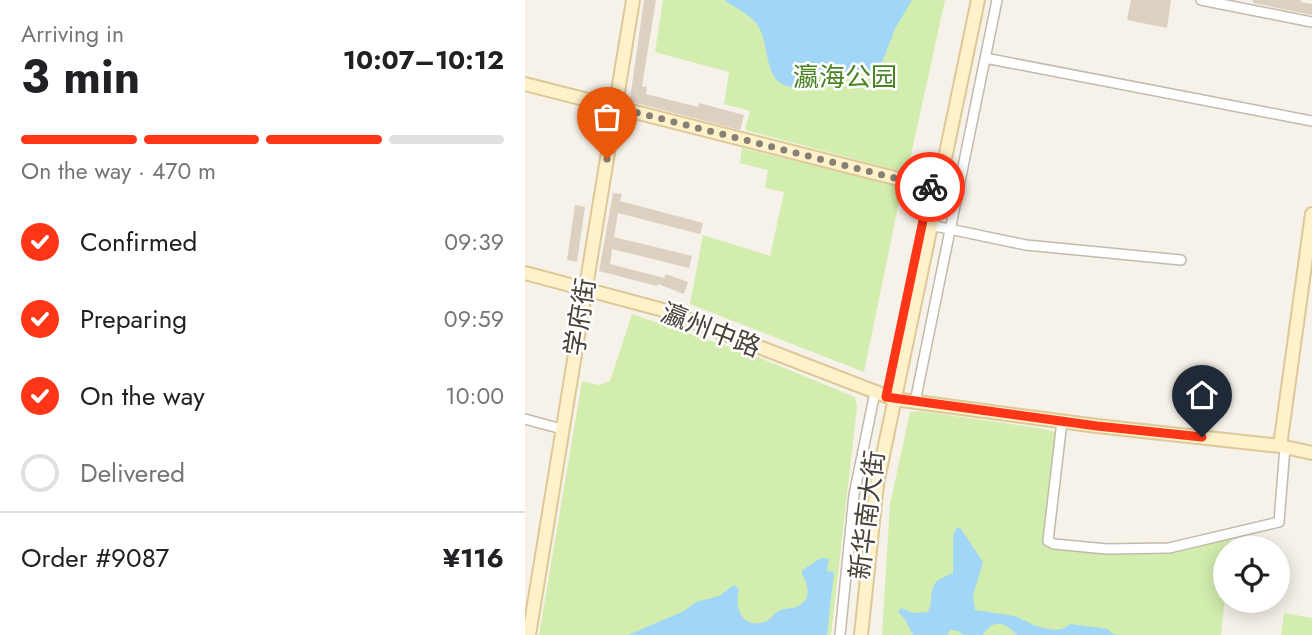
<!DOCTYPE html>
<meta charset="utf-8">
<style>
:root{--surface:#fff;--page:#f6f6f6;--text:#202124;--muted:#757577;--line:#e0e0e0;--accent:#ff3517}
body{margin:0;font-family:Jost,"Noto Sans SC",sans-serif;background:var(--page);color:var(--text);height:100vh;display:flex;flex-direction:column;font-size:26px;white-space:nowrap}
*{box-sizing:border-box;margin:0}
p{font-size:23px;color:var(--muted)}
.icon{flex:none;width:38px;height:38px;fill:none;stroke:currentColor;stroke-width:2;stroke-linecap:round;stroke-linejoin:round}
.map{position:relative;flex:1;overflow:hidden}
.panel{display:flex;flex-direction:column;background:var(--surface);width:525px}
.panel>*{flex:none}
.buttons{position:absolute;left:688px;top:536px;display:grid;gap:14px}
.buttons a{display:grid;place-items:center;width:77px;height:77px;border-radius:50%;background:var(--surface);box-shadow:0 4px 18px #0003;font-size:35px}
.pin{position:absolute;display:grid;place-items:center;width:60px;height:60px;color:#fff;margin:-72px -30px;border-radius:50% 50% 50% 0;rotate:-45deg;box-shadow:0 0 7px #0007}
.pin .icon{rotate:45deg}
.courier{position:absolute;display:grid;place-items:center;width:70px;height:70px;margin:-35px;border:5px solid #ff3517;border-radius:50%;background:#fff;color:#222;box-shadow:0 2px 9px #0007}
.summary em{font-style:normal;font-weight:700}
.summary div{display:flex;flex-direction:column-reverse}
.summary{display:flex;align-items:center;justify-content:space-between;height:119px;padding:0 21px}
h1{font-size:46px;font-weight:700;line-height:52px}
.bar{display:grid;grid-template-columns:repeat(4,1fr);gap:10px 7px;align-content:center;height:84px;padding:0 21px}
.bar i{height:9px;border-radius:5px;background:var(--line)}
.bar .on{background:var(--accent)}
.bar p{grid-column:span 4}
.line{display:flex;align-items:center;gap:18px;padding:0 21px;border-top:2px solid var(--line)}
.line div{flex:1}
ol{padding:0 21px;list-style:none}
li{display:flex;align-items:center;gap:21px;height:77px}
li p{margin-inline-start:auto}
li .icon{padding:7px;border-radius:50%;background:var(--accent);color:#fff;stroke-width:4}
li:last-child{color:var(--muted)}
li i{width:38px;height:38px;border:4px solid var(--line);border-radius:50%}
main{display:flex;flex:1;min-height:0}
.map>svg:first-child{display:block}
.green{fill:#d3edaf}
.water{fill:#a2d6f7}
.building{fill:#dcd0c1}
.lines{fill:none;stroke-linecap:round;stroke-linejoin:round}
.street-casing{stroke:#c2baab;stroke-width:12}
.secondary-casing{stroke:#ddc898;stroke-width:16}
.street{stroke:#fff;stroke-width:9}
.secondary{stroke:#fff1ca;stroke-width:12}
.done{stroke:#878075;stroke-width:7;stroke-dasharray:0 12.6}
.route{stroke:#ff3517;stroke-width:9}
.labels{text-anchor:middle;stroke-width:5;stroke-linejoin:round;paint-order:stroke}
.park-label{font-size:26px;fill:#4a8324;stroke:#fff}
.street-label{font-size:26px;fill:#4b4237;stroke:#fff}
</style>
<main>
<section class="panel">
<div class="summary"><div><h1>3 min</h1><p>Arriving in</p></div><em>10:07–10:12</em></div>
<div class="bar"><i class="on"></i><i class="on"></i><i class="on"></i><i></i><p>On the way · 470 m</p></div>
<ol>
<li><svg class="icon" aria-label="check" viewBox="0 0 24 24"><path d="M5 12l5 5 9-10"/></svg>Confirmed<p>09:39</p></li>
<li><svg class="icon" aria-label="check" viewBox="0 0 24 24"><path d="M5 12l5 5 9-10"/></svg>Preparing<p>09:59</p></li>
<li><svg class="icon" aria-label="check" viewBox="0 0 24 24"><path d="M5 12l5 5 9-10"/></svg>On the way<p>10:00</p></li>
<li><i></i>Delivered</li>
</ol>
<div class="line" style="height:91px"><div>Order #9087</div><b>¥116</b></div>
</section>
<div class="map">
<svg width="787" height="635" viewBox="0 0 787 635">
<rect width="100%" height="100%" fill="#f6f2e9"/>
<path class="green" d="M138,0H420L382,173L220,130L225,111L199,104L204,72L130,52Z
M217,148L377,187L339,372L165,304L178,235L245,256L259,192L240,188L243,170L215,163Z
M107,314L233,357L330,397L332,407L306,635H14L57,381L73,385L85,381Z
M394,411L514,428L531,432L521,546L599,554L648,551L706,537L705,548H700V598L696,635H357L365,504L385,412Z
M759,613L787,618V635H756Z"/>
<path class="water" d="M199,0H387L370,29L353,73H298C291,77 289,85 282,88C277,90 270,88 265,87C236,80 247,44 231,23C223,13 209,7 199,0Z
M432,527L436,529L458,562L448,596L450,610L490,616L511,626L528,630L537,629L546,624L583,629L586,633L592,635H492C480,622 468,618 458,635H439L433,631L425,630L422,635H388L380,619L373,612L376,608L388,613L403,612C408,603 404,590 411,582C415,578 422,576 428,573V535Z
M296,558L304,559L302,571L309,572L302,635H103L159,611L171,602L194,596L209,585L214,589C209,608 217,631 242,621C247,618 249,613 255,610C260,608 266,609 271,607C286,601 285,586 277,575V570Z"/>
<path class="building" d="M119,0H131L117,86L122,87L121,94L173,107L174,103L219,115L215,130L107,102L105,99Z
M606,0H646L642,28L602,20Z
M728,0H776L775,2L787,4V15L728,3Z
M88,193L97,194L95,201L178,223L175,234L93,213L89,237L167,256L164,268L87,249L85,264L139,278L141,274L163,282L159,294L133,284L132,286L74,271Z
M50,205L60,207L52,262L42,260Z"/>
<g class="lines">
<defs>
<path id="street" d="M676,0L787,22
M460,58L787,121
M405,225L501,245L656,260
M390,402L472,0
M0,419L37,429
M537,421L523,541L529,544L582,549L644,548L754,522L760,447
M315,635L329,495L350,392"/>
<path id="secondary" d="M0,84L405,187
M0,273L138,310L369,399L572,426L755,446L787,453
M755,446L787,214
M4,635L108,0
M336,635L352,484L453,0"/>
</defs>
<use href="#street" class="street-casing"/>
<use href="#secondary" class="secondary-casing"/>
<use href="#street" class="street"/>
<use href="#secondary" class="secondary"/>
</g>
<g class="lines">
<path class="done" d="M82,159L90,107L405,187"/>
<path class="route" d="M405,187L361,397L572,426L677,437"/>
</g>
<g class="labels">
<g class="park-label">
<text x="320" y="86">瀛海公园</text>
</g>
<g class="street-label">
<text transform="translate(55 317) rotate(-81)" y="9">学府街</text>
<text transform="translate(186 330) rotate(21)" y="9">瀛州中路</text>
<text transform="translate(342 515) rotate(-83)" y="9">新华南大街</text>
</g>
</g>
</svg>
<div class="buttons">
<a><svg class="icon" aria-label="locate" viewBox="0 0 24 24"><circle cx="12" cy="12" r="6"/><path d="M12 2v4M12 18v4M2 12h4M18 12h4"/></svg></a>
</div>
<div class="pin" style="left:82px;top:159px;background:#ea580c"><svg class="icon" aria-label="bag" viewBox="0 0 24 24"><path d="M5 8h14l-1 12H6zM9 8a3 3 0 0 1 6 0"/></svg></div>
<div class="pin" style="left:677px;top:437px;background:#1f2937"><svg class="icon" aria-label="home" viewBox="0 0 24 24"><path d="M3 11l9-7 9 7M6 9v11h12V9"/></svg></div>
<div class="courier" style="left:405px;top:187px"><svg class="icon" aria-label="bike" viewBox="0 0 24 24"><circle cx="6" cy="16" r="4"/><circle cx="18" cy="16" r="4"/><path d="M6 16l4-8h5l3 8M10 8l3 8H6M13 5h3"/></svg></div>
</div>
</main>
